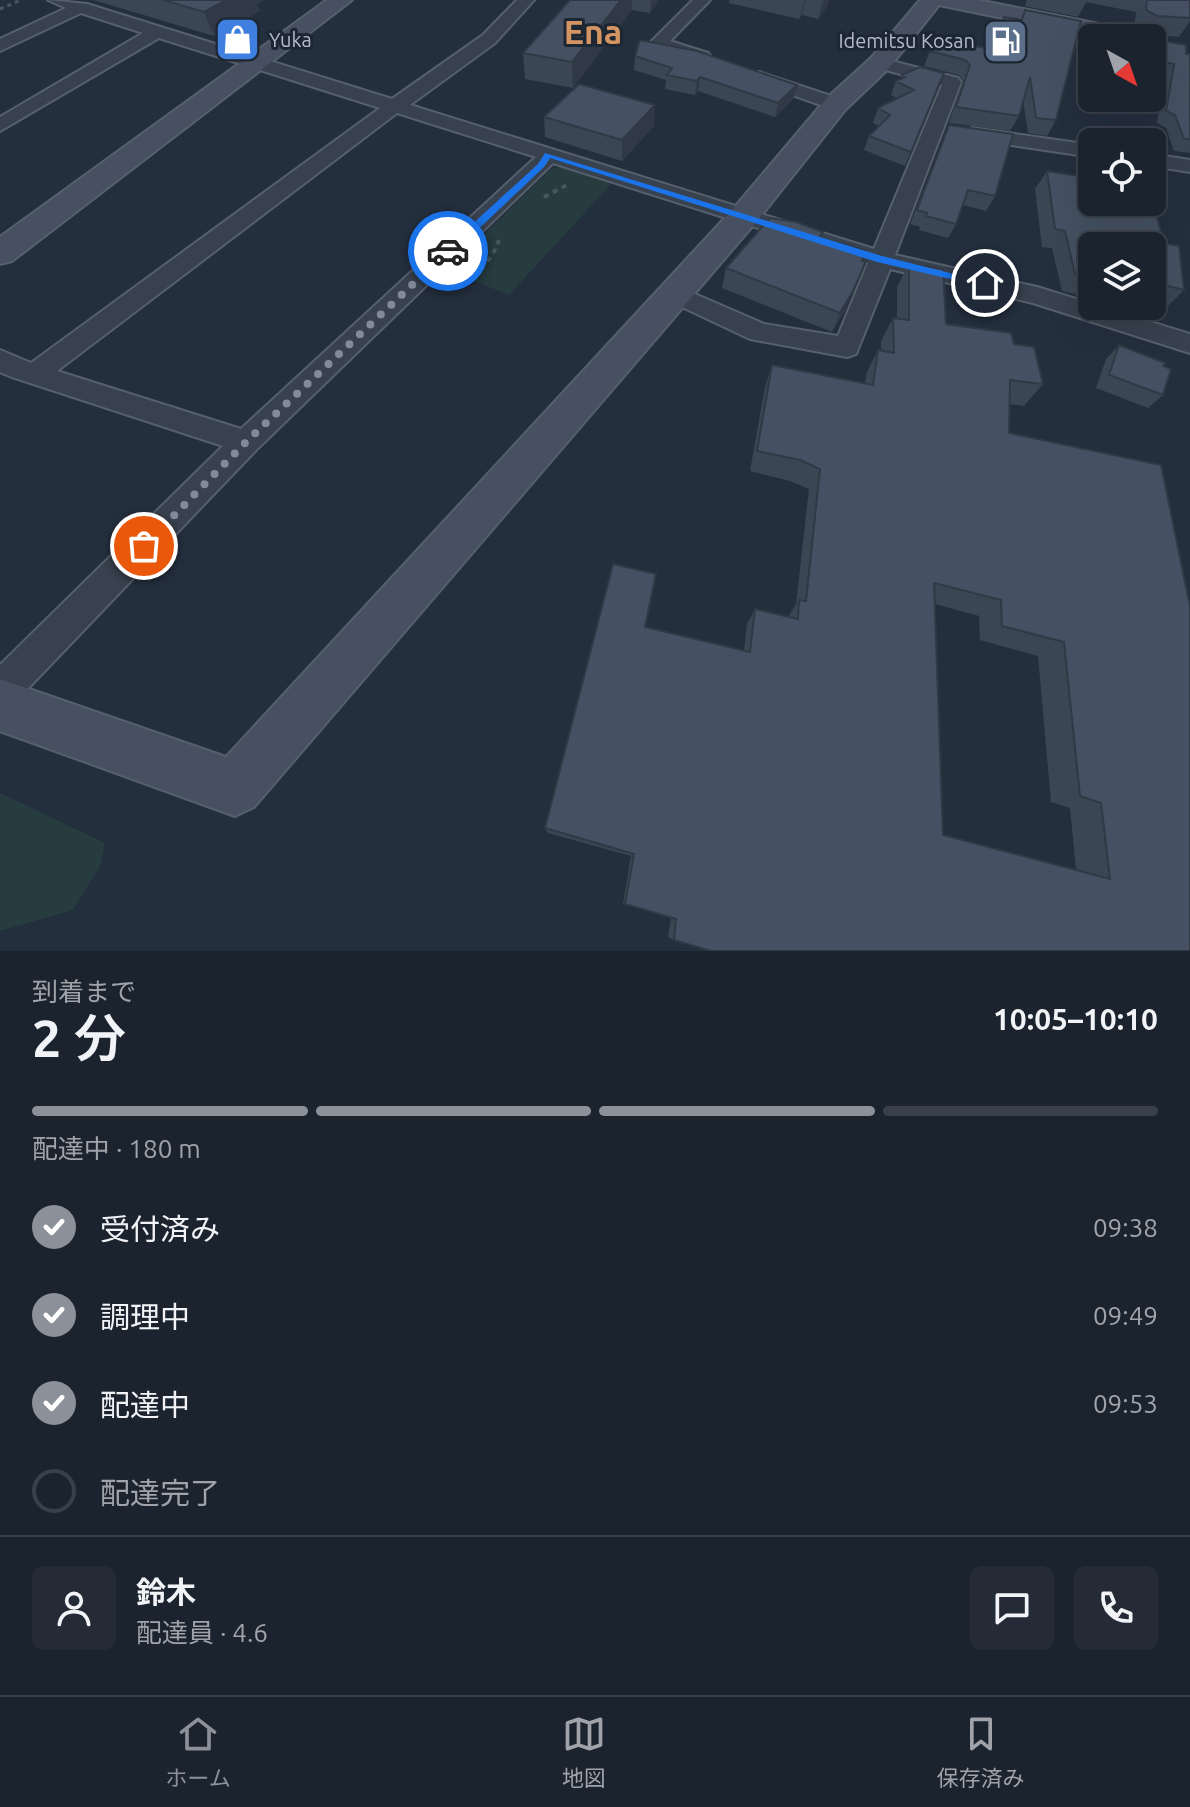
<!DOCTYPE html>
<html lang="ja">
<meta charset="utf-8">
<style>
:root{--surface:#1b232e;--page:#242b36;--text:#f1f3f6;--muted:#a0a4aa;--line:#39404a;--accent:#8c9099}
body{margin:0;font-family:Ubuntu,"Noto Sans JP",sans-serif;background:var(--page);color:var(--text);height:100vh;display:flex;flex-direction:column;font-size:30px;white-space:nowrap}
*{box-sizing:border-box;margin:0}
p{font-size:26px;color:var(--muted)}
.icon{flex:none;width:44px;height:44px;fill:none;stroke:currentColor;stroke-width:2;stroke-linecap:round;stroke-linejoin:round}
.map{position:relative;height:951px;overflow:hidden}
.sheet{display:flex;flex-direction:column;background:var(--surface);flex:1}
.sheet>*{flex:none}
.needle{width:52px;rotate:140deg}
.fabs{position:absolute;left:1078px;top:24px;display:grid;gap:16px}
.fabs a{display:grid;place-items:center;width:88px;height:88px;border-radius:12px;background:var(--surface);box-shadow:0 8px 32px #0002,0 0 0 2px var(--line);font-size:40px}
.pin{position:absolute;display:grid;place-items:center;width:68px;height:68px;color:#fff;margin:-34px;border:4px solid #fff;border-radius:50%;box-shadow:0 2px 8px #0007}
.courier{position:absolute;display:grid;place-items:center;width:80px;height:80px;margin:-40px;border:6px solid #1a73e8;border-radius:50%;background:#fff;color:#222;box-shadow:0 2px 10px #0007}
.overview em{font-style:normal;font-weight:600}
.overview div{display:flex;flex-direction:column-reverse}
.overview{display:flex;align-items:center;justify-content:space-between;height:136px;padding:0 32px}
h1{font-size:52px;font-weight:600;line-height:60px}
.bar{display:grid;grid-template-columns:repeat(4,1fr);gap:12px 8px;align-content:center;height:96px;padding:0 32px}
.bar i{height:10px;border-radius:6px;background:var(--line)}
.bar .on{background:var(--accent)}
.bar p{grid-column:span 4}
.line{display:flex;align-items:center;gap:20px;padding:0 32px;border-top:2px solid var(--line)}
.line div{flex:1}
.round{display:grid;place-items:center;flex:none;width:84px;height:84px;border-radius:12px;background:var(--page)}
ol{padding:0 32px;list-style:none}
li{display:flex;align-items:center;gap:24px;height:88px}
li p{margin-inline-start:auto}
li .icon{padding:8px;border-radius:50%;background:var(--accent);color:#fff;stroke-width:4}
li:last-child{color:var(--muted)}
li i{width:44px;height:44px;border:4px solid var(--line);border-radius:50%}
.dock{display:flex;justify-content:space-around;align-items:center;height:112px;border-top:2px solid var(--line);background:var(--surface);font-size:22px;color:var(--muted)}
.dock a{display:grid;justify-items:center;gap:4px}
.dock .on{color:var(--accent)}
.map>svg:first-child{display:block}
.green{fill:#263c3f}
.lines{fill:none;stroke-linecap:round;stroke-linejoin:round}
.street-casing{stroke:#565f6c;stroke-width:4}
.secondary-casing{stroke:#565f6c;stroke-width:4}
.path-far1{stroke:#44595c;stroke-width:3;stroke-dasharray:4 4;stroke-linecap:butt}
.path{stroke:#44595c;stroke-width:4;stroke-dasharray:5 5;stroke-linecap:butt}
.street{fill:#38414e;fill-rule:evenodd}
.secondary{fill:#465061;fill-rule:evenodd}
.wall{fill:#3b4654;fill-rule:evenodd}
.shaded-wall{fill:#303945}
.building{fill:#455162;stroke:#303945;stroke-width:2;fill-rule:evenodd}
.route{fill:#1a73e8}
.done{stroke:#828b98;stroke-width:8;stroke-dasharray:0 14.4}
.labels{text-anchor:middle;stroke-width:6;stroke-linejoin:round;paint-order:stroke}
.far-poi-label{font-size:20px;fill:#b4bcc9;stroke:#1d2633;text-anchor:start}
.far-town-label{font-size:34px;font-weight:bold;fill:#d59563;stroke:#1d2633}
</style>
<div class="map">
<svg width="1190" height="951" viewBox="0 0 1190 951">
<rect width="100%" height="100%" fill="#242f3e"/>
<path class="green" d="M565,166L614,181L509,295L447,270L551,169Z
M0,793L105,843L101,864L73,910L0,931Z"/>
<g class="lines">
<defs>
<path id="street" d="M48,0L87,4L392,99L483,35L517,0H534L495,43L410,105L874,249L942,85L874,67L871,63L880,58L958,78L961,82L895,255L1037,287L1190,334V353L1033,303L890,269L856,354L847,357L750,339L665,299L662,293L665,287L674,285L764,324L838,336L868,263L553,163L256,450L13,704L0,709V665L223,446L12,377L0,372V350L31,363L380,108L159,38L0,131V117L143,33L81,13L0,51V39L66,8ZM397,113L536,157L241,429L57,371Z
M693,0H710L670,41L708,53L711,57L708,61L702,62L653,47L650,43Z
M759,72L843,100L845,104L843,108H829L753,81L750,77Z
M972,128L1092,145V157L965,138L962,134Z
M1152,154L1190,160V172L1152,166Z"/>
<path id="secondary" d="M327,0H352L12,261L0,264V237Z
M920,0H978L1134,31L1142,33L1146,38H1099L939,5L889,68L845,110L756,222L254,807L235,816L0,731V679L226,757L734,208L827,98L871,58Z"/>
</defs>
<use href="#street" class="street-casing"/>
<use href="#secondary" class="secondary-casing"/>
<path class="path-far1" d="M0,9L21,0"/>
<path class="path" d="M544,197L567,185
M469,268C489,266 492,257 499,240"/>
<use href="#street" class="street"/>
<use href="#secondary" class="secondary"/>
</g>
<path class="wall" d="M93,0H264L257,4L260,11L214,36Z
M570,0H659L650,13L632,10L573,88L525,79L523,53Z
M729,0H829L828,5L818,19L802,15L799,19L729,3Z
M1027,0H1190V21L1179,37L1158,35L1159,40L1186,54H1190V153L1174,151L1166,128L1157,123L1165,76L1152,74V38H1135L1139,31L1134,28L1136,12L1086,2L1078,17L1025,6Z
M1025,10L1056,120L1047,136L1028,133L1023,100L1019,116L1010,131L949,123L963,80L959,75L924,66L930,51L991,49L1004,17L1021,20Z
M635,56L797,85L793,99L775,117L698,91L695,95L665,89L666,80L634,70Z
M944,73L905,166L864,150L869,136L879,126L873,123L878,108L898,99L891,95L896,81L901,79L902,75Z
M544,117L654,126L622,161L545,137Z
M949,125L995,196L986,211L963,205L956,224L948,238L919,230L920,227L910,224Z
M1047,171L1164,243L1184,290L1167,307L1152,304V246H1092V298L1062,291L1052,248L1042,247L1035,189Z
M821,239L846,309L832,332L722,288L726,268Z
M909,264L946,324L1014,344L1043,384L1024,406L1010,404L1009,433L1190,951L674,940L668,937L671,918L623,904L631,856L548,833L545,828L645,627L744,651L747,624L755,609L788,617L796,604L809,489L790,481L750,471L765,387L772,365L865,383L867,372L878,350H881V341L893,318H897V287ZM935,604L979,616L980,640L1038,656L1051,802L1070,808L1076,870L943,835Z
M1119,345L1163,366V395L1148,408L1096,388L1106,359Z"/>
<path class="shaded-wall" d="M226,0H264L257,4L260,11L214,36L204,12Z
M621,0H632V10L573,88L572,62Z
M651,0H659L650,13Z
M805,0H806L802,15L799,19Z
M823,0H829L828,5L818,19Z
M700,77L698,91L695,95L697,81Z
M797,85L793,99L775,117L778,103Z
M655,105L654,126L622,161V140Z
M854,289L846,309L832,332L840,313Z"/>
<path class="building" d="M163,0H226L204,12Z
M570,0H621L572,62L523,53Z
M1147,0H1190V18L1157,16L1146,10Z
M1025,10L1081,21L1056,120L1036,118L1030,77L1019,116L956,107L970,65L965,60L930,51L936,39L992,49L1004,17L1022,20Z
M1140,29H1157L1159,40L1186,45V54H1190V139H1184L1175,115L1166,111L1174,64L1152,60V38H1139Z
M640,40L697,51L797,85L778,103L700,77L697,81L667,75L672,68L635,56Z
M920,67L944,73L911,152L869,136L890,115L878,108L914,90L896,81L905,77L902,75Z
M579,84L655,105L622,140L544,117Z
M949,125L1013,134L995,196L968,190L956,224L926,216L927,213L917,210Z
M1047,171L1092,178V202H1152V198L1164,243L1179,246L1184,290L1152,282V246H1092V277L1075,274L1065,231L1055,229Z
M770,218L796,222L823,232L819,238L866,251L862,261H866L854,289L840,313L726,268Z
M909,264L943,269L946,324L1011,333L1014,344L1034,347L1043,384L1010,380L1009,433L1161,465L1190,606V951H711L674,940L676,919L625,904L634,854L545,828L613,564L656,574L645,627L750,652L755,609L798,619L799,600L806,601L820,469L800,460L757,451L772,365L873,385L878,350L894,353L893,318L909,320ZM934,583L1001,600L1002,626L1064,642L1080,796L1101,803L1110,879L943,835Z
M1119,345L1165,363L1163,366L1171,369L1163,395L1109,375Z"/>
<path class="route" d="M545,153L882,256L990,283L985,287L877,262L550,158L544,167L452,254H445V249L538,164Z"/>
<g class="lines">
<path class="done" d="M144,546L246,442L448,251"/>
</g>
<defs>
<symbol id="shop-square" viewBox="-11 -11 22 22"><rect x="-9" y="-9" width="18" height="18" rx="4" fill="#3f7fe0" stroke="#1d2633"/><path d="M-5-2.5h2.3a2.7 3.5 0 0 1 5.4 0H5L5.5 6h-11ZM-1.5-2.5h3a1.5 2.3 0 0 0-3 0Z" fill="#fff"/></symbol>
<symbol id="fuel-square" viewBox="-11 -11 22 22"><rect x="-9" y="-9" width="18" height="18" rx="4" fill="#5c6f8a" stroke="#1d2633"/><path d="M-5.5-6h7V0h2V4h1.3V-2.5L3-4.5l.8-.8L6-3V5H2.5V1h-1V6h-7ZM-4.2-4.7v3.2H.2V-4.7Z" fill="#fff"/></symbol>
</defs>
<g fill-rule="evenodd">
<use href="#shop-square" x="212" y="14" width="51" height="51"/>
<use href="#fuel-square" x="980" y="16" width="51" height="51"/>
</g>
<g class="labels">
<g class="far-poi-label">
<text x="269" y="47">Yuka</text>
<text x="975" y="48" text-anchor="end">Idemitsu Kosan</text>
</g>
<g class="far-town-label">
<text x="593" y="44">Ena</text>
</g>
</g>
</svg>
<div class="fabs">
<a><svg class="needle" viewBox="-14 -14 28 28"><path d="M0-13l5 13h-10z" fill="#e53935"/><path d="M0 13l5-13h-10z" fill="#a0a4aa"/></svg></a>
<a><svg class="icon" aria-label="locate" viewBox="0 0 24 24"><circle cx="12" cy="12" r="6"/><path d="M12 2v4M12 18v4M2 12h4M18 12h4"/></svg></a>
<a><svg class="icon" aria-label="layers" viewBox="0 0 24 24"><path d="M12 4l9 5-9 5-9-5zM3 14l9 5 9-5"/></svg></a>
</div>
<div class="pin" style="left:144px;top:546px;background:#ea580c"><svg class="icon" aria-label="bag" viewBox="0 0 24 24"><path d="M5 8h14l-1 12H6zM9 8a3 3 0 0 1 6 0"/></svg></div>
<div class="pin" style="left:985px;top:283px;background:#1f2937"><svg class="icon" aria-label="home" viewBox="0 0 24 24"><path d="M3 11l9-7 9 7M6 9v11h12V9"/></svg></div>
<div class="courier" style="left:448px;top:251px"><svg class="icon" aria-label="car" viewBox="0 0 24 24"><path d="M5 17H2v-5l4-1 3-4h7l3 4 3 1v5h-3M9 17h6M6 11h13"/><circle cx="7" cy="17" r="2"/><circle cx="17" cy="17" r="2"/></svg></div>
</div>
<section class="sheet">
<div class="overview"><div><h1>2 分</h1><p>到着まで</p></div><em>10:05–10:10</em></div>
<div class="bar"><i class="on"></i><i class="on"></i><i class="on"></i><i></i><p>配達中 · 180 m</p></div>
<ol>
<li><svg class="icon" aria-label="check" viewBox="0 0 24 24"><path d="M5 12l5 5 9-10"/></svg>受付済み<p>09:38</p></li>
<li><svg class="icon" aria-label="check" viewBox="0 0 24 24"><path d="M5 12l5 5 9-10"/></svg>調理中<p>09:49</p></li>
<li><svg class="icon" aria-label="check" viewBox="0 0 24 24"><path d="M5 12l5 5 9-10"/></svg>配達中<p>09:53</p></li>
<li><i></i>配達完了</li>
</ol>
<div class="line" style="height:144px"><a class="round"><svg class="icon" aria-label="person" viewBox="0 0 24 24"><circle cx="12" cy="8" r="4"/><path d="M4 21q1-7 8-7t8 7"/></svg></a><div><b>鈴木</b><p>配達員 · 4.6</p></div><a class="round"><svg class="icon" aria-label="chat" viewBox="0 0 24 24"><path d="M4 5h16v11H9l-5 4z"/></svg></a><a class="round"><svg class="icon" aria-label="phone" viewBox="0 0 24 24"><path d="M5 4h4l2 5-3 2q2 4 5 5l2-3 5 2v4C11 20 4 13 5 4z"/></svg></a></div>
</section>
<nav class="dock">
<a class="on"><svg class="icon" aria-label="home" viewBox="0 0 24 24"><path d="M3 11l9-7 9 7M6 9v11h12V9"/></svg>ホーム</a>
<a><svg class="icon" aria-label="map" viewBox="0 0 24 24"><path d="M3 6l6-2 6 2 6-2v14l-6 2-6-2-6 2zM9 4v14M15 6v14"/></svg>地図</a>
<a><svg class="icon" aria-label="saved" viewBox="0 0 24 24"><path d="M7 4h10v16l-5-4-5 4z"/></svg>保存済み</a>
</nav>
